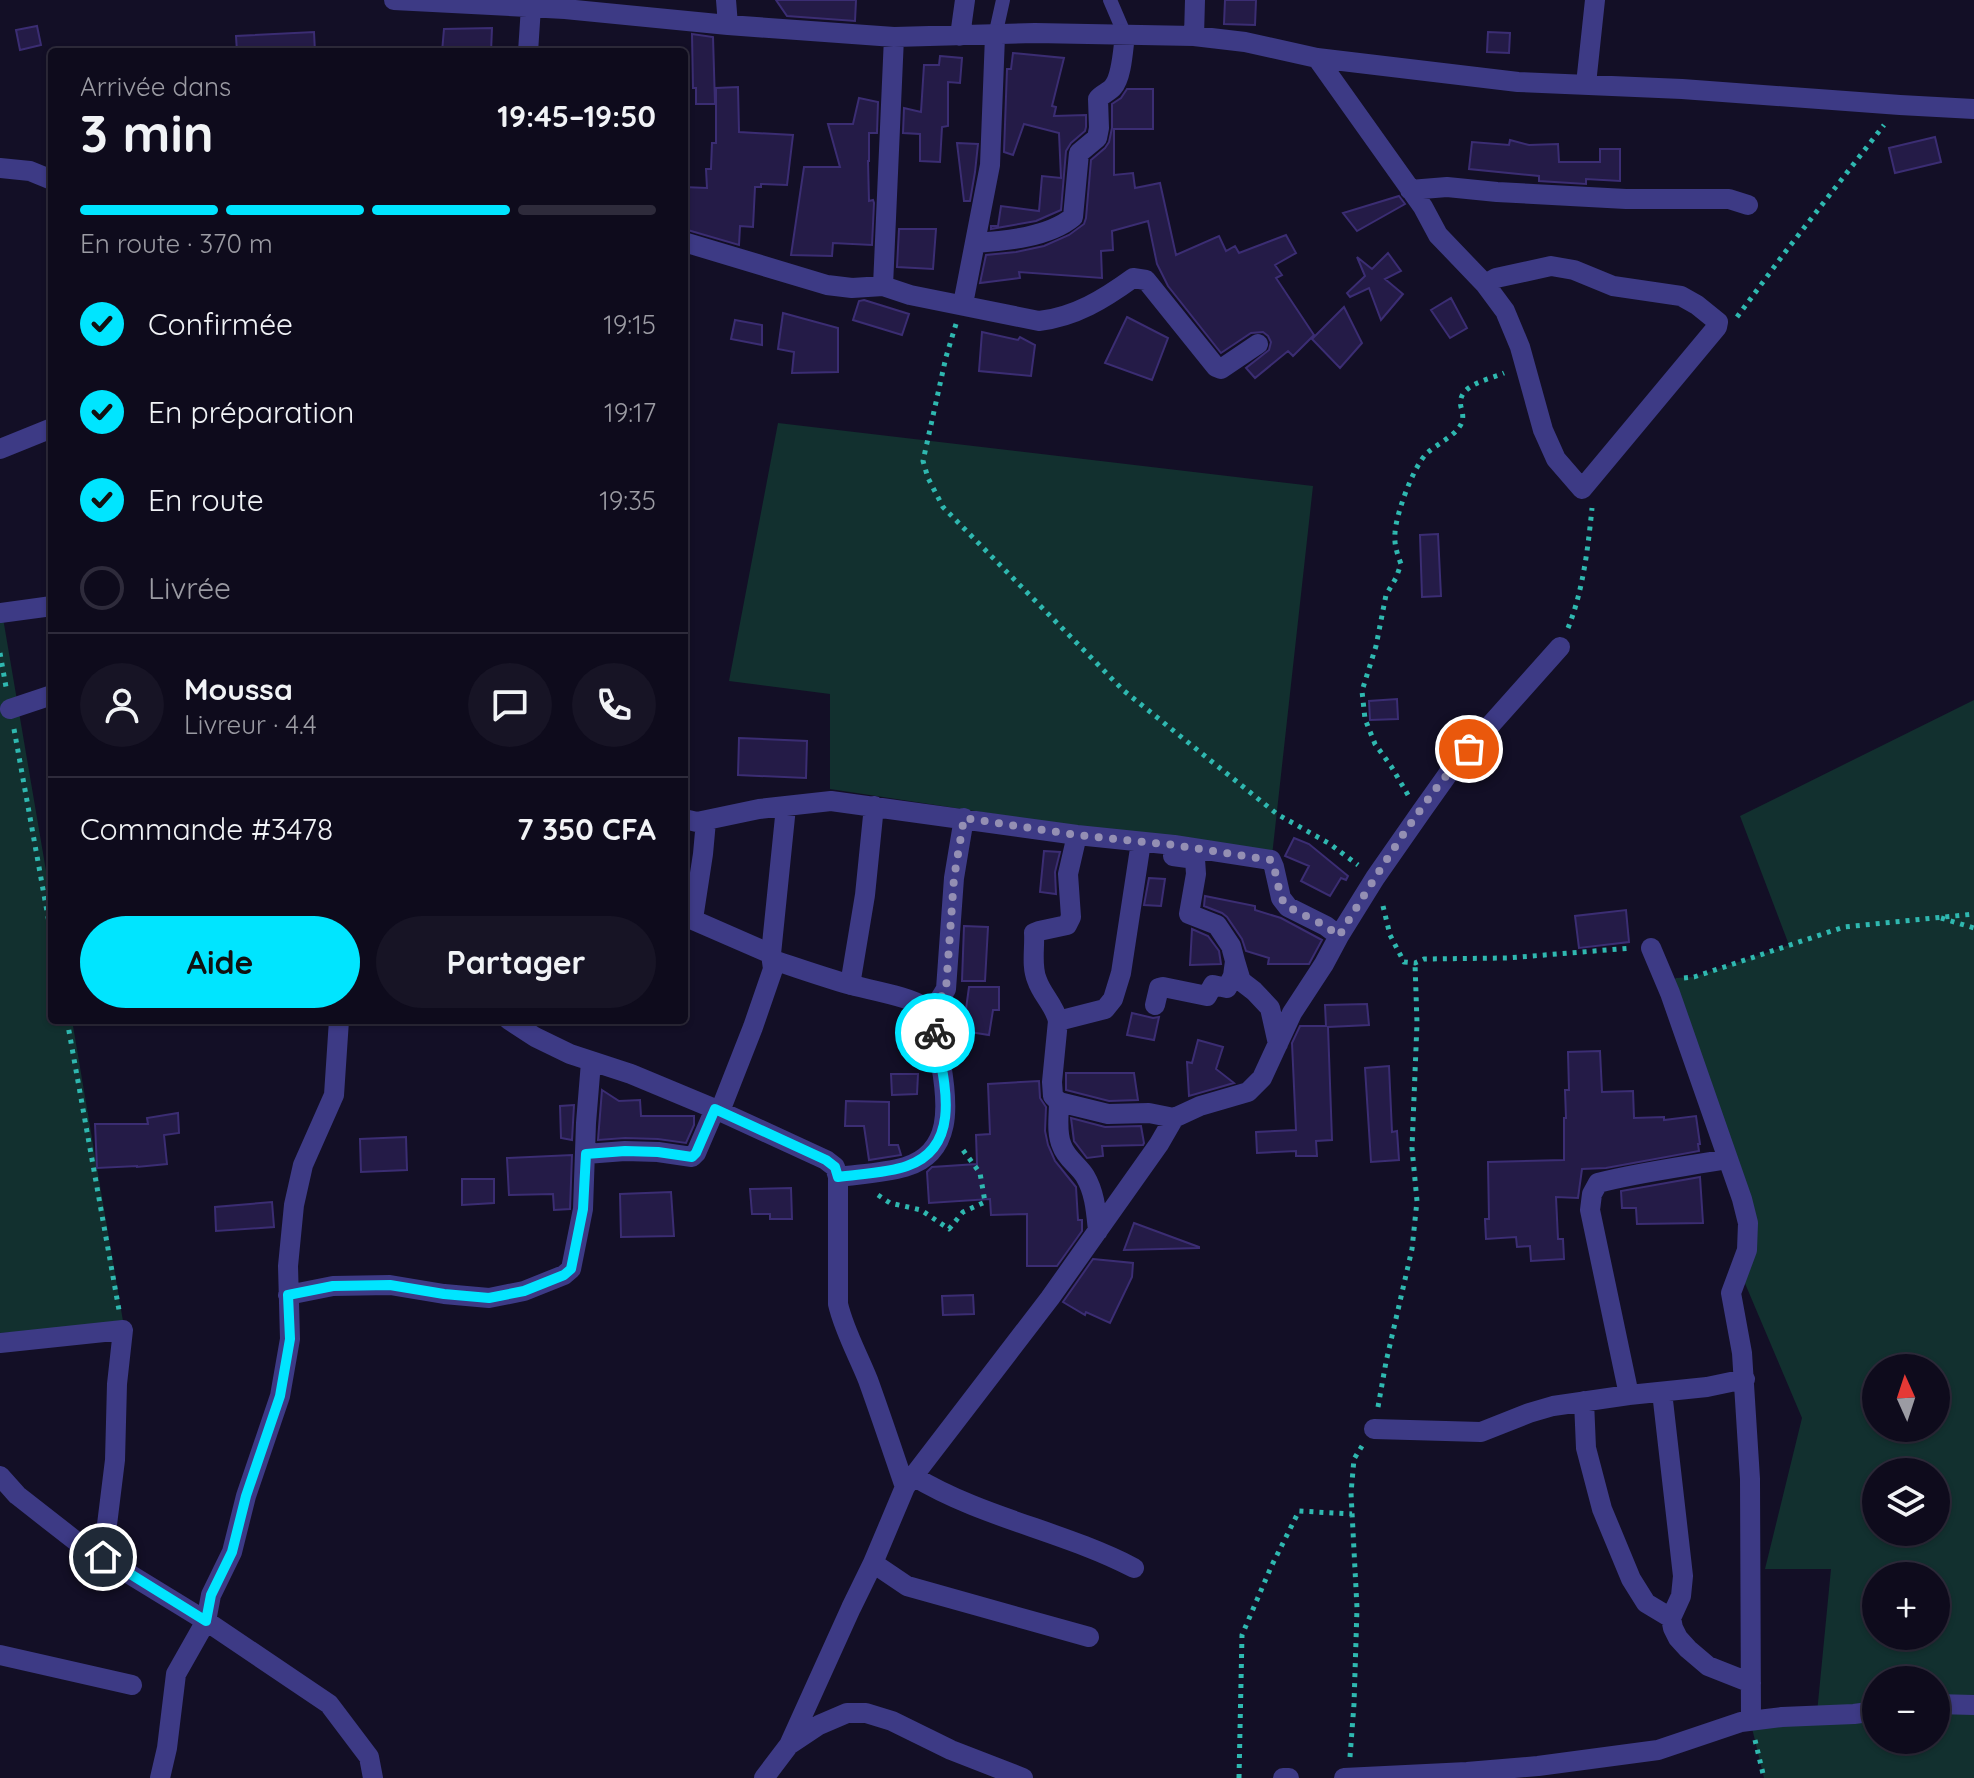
<!DOCTYPE html>
<html lang="fr">
<meta charset="utf-8">
<style>
:root{--surface:#0e0b1c;--page:#171425;--text:#f1f3f6;--muted:#9b9ba3;--line:#2e2b3b;--accent:#00e5ff}
body{margin:0;font-family:Quicksand,sans-serif;background:var(--page);color:var(--text);height:100vh;display:flex;flex-direction:column;font-size:30px;white-space:nowrap}
*{box-sizing:border-box;margin:0}
p{font-size:26px;color:var(--muted)}
.icon{flex:none;width:44px;height:44px;fill:none;stroke:currentColor;stroke-width:2;stroke-linecap:round;stroke-linejoin:round}
.map{position:relative;flex:1;overflow:hidden}
.panel{position:absolute;left:48px;top:48px;width:640px;height:976px;display:flex;flex-direction:column;background:var(--surface);border-radius:8px;box-shadow:0 2px 6px #0004,0 0 0 2px var(--line)}
.panel>*{flex:none}
.needle{width:52px;rotate:357deg}
.tools{position:absolute;left:1862px;top:1354px;display:grid;gap:16px}
.tools a{display:grid;place-items:center;width:88px;height:88px;border-radius:50%;background:var(--surface);box-shadow:0 2px 6px #0004,0 0 0 2px var(--line);font-size:40px}
.pin{position:absolute;display:grid;place-items:center;width:68px;height:68px;color:#fff;margin:-34px;border:4px solid #fff;border-radius:50%;box-shadow:0 2px 8px #0007}
.courier{position:absolute;display:grid;place-items:center;width:80px;height:80px;margin:-40px;border:6px solid #00e5ff;border-radius:50%;background:#fff;color:#222;box-shadow:0 2px 10px #0007}
.headline em{font-style:normal;font-weight:700}
.headline div{display:flex;flex-direction:column-reverse}
.headline{display:flex;align-items:center;justify-content:space-between;height:136px;padding:0 32px}
h1{font-size:52px;font-weight:700;line-height:60px}
.bar{display:grid;grid-template-columns:repeat(4,1fr);gap:12px 8px;align-content:center;height:96px;padding:0 32px}
.bar i{height:10px;border-radius:6px;background:var(--line)}
.bar .active{background:var(--accent)}
.bar p{grid-column:span 4}
.line{display:flex;align-items:center;gap:20px;padding:0 32px;border-top:2px solid var(--line)}
.line div{flex:1}
.round{display:grid;place-items:center;flex:none;width:84px;height:84px;border-radius:42px;background:var(--page)}
ol{padding:0 32px;list-style:none}
li{display:flex;align-items:center;gap:24px;height:88px}
li p{margin-inline-start:auto}
li .icon{padding:8px;border-radius:50%;background:var(--accent);color:#111;stroke-width:4}
li:last-child{color:var(--muted)}
li i{width:44px;height:44px;border:4px solid var(--line);border-radius:50%}
.button{display:flex;gap:16px;margin-top:auto;padding:16px 32px}
.button a{flex:1;height:92px;border-radius:48px;background:var(--accent);color:#111;font-size:32px;font-weight:700;line-height:92px;text-align:center}
.button a+a{background:var(--page);color:var(--text)}
.map>svg:first-child{display:block}
.green{fill:#12302f;fill-rule:evenodd}
.building{fill:#241b47;stroke:#3b2d73;stroke-width:2}
.lines{fill:none;stroke-linecap:round;stroke-linejoin:round}
.path{stroke:#2fb8b0;stroke-width:5;stroke-dasharray:4 6;stroke-linecap:butt}
.service{stroke:#3d3a85;stroke-width:14}
.minor{stroke:#3d3a85;stroke-width:20}
.done{stroke:#948fb3;stroke-width:8;stroke-dasharray:0 14.4}
.route{stroke:#00e5ff;stroke-width:10}
</style>
<div class="map">
<svg width="1974" height="1778" viewBox="0 0 1974 1778">
<rect width="100%" height="100%" fill="#130f26"/>
<path class="green" d="M778,423L1313,486L1272,856L830,789V694L729,681Z
M0,618H3L52,906V1020H72L124,1327L0,1333Z
M1974,700V1778H1764L1751,1724L1817,1713L1831,1569H1765L1802,1418L1744,1281L1741,1220L1664,991L1676,978L1694,977L1789,945L1740,816ZM1876,1368H1936V1428H1876ZM1876,1472H1936V1532H1876ZM1876,1576H1936V1636H1876ZM1876,1680H1936V1740H1876Z"/>
<path class="building" d="M776,0H856L855,21L787,16Z
M1225,0H1256L1255,25L1224,24Z
M37,26L41,45L20,50L16,30Z
M492,28L491,52H442L444,29Z
M314,32L315,52H237L236,36Z
M1488,32L1510,33L1509,53L1487,52Z
M692,34L713,37L715,104H696V88H693Z
M1013,53L1064,58L1052,106L1056,107L1054,116L1086,115V127L1085,131L1071,143L1066,151L1061,210L1036,221L991,229V226H998L1001,206L1039,211L1042,176L1061,178L1059,133L1024,124L1013,155L1004,152L1007,69H1011Z
M940,56L962,58L960,83L948,82V126L942,127L940,162L920,161V134L903,133L904,108L921,112L924,65H939Z
M738,87L739,132L793,135L787,185L761,184V187H755L753,227L740,226L739,245L684,229V187L707,188L706,169H711L712,143H716V88Z
M1127,89H1153V129H1114V175L1133,173L1135,188L1160,183L1176,255L1219,236L1226,251L1235,246L1239,253L1286,235L1296,253L1275,265L1282,275L1276,278L1314,335L1293,356L1288,351L1255,378L1246,368L1269,350L1271,342L1268,336L1263,332L1251,333L1221,353L1168,286L1157,264L1148,221L1112,231L1113,250L1101,251L1102,278L1019,272L1020,278L980,283L986,255L1016,252L1044,246L1069,235L1084,224L1086,218L1091,160L1105,148L1109,142L1112,128V104L1121,98Z
M859,98L878,102L877,133H869V161H868L869,201L873,200L874,203L872,245L833,243L832,256L791,255L804,167H840L828,124H853Z
M1935,137L1941,162L1895,173L1889,148Z
M1510,140L1529,145L1558,144L1559,162H1600V149H1620V181L1586,179V184L1539,181V176L1469,169L1472,142L1509,145Z
M957,143L978,144L975,172L970,201H964Z
M1399,196L1405,204L1357,231L1343,213Z
M899,229H936L933,269L897,267Z
M1388,253L1401,271L1385,279L1403,294L1381,320L1369,288L1350,297L1347,293L1365,276L1357,257L1372,269Z
M1451,298L1467,328L1450,338L1431,310Z
M864,300L909,314L902,335L853,320L859,301Z
M1344,307L1362,343L1340,368L1312,339Z
M783,313L838,328V372L792,373L794,352L778,349Z
M1127,317L1168,338L1152,380L1105,363Z
M735,320L762,325V345L731,339Z
M982,332L1018,340L1020,337L1035,345L1031,376L979,371Z
M1438,534L1441,596L1422,597L1420,535Z
M1397,699L1398,719L1370,720L1369,701Z
M739,738L807,741L806,778L738,775Z
M1294,838L1309,844L1348,876L1346,880L1341,878L1330,896L1301,881L1309,866L1285,856Z
M1044,851L1060,852L1055,872L1056,894L1040,892Z
M1149,878L1165,879L1161,906L1144,905Z
M1205,896L1255,906V910L1281,918L1322,940L1309,964H1268L1269,958L1246,951L1242,939L1227,917L1222,913L1204,906Z
M1626,910L1629,942L1579,948L1575,916Z
M964,926L988,927L985,981H962Z
M1192,929L1208,936L1219,951L1221,964L1190,965Z
M969,987H999V1010H993L989,1035L963,1031Z
M1367,1004L1369,1025L1328,1027L1332,1140L1316,1141L1317,1156H1296V1151L1257,1153L1256,1132L1296,1130L1292,1043L1300,1026H1326L1325,1005Z
M1132,1013L1153,1018L1159,1017L1154,1040L1127,1035Z
M1198,1040L1223,1047L1216,1069L1234,1083L1189,1096L1187,1062L1192,1063Z
M1600,1051L1602,1092L1633,1091L1634,1118L1664,1117V1120L1696,1116L1700,1144H1698L1699,1151L1606,1168L1582,1169L1578,1198L1556,1197L1558,1239H1563L1564,1259L1531,1261L1530,1246L1517,1247L1516,1237L1486,1239L1485,1219H1489L1488,1162L1564,1160V1118H1566L1565,1090H1569L1568,1052Z
M1389,1066L1392,1132L1397,1131L1399,1160L1371,1162L1365,1068Z
M1066,1073H1134L1138,1100L1109,1101L1066,1090Z
M891,1074H918L917,1094L892,1095Z
M1039,1081L1040,1098L1046,1107L1045,1131L1048,1145L1055,1161L1076,1187L1078,1220H1082V1231L1057,1266H1027V1214L991,1215L990,1199L929,1203L927,1172L932,1167L977,1164L976,1135L990,1134L988,1084Z
M602,1090L619,1101L640,1100L641,1116H694V1125L686,1143L658,1139L625,1138L598,1140Z
M846,1101L889,1102V1145H898L901,1155L869,1160L864,1126H845Z
M574,1105L572,1140L561,1138L560,1106Z
M178,1113L179,1133L164,1135L167,1164L137,1167V1166L97,1168L95,1124H148L147,1118Z
M1071,1118L1105,1127L1141,1126L1144,1143L1143,1145L1102,1146L1103,1156L1087,1158L1074,1141Z
M406,1137L407,1170L361,1172L360,1139Z
M572,1155L570,1209L554,1210L553,1194L509,1195L507,1158Z
M1700,1177L1703,1223L1637,1224L1636,1208H1622L1621,1191Z
M462,1179H494V1203L462,1205Z
M791,1188L792,1219H770V1214H752L750,1189Z
M671,1192L674,1236L621,1237L620,1194Z
M272,1202L274,1227L216,1231L215,1207Z
M1134,1223L1199,1247V1248L1124,1250Z
M1093,1259L1133,1263L1132,1277L1110,1323L1086,1312L1085,1315L1063,1302Z
M973,1295L974,1314L943,1315L942,1296Z"/>
<g class="lines">
<path class="path" d="M1737,317L1786,251L1884,125
M956,324L946,357L923,461L928,478L943,507L1123,690L1277,814L1330,844L1358,865
M1568,628C1583,591 1588,548 1592,508
M0,653L6,687
M14,729L52,939
M1408,795L1391,766L1375,744L1365,719L1362,691L1376,646L1386,595L1396,578L1401,564C1397,553 1394,545 1395,533C1396,514 1413,467 1427,453C1437,444 1453,437 1460,426C1464,420 1463,413 1461,407C1456,385 1488,380 1504,373
M1383,906L1390,935L1404,962L1415,963L1424,959L1507,958L1632,948
M1941,918L1974,928
M1684,978L1694,977L1844,927L1974,914
M67,1020L119,1310
M878,1195L890,1203L921,1210L949,1229L963,1212L985,1202L980,1173L960,1146
M1378,1407L1386,1362L1412,1249L1417,1201L1412,1148L1417,1023L1415,963
M1755,1740L1764,1778
M1350,1757L1354,1704L1357,1608L1351,1493L1354,1459L1362,1446
M1239,1778L1242,1635L1271,1567L1299,1511L1352,1514"/>
<path class="service" d="M1110,0L1125,35
M995,36L1003,0"/>
<path class="minor" d="M394,0L565,9L728,25L894,37L1035,33L1194,36L1245,42L1317,58L1518,82L1682,89L1900,105L1974,109
M726,0L728,25
M960,36L965,0
M1194,36L1195,0
M528,52L531,7
M1317,58L1423,207L1438,235L1485,284L1505,311L1520,347L1543,430L1556,459L1582,489L1717,327L1718,322L1697,305L1681,296L1613,286L1574,270L1551,266L1496,278L1485,284
M1586,84L1595,0
M0,168L30,171L52,180
M1410,190L1447,187L1497,192L1626,199H1729L1748,205
M684,242L827,285L852,288L883,286L910,295L1039,321C1075,317 1104,299 1133,278L1146,280L1216,367L1221,369L1258,344
M975,243C1006,241 1049,237 1073,217L1079,153L1097,138L1099,128L1098,99C1102,94 1109,92 1113,87C1122,77 1123,49 1125,35
M883,286L894,37
M963,304L990,165L995,36
M0,449L52,428
M0,613L52,606
M10,709L52,695
M684,819L697,822L759,809L831,801L1077,835L1174,845L1271,860L1274,867L1281,898L1288,907L1326,926L1339,936
M1077,835L1068,874L1071,917L1067,925L1039,931L1034,933C1035,948 1031,966 1037,980C1042,995 1055,1006 1058,1021L1052,1082L1053,1096L1059,1102L1108,1114L1149,1113L1174,1118
M684,916L771,954L773,969L753,1027L720,1111
M693,919L703,854L706,821
M1651,948L1670,993L1742,1199L1748,1223L1747,1250L1731,1293L1742,1353L1750,1479L1751,1721
M771,954L786,807
M773,960C798,968 823,977 848,984C865,989 913,997 924,1007C936,1018 938,1049 941,1064C948,1104 953,1153 905,1167C884,1173 860,1174 838,1177
M1235,961L1241,981L1254,991L1270,1008L1278,1044
M850,985L865,895L874,806
M1155,1005L1159,988L1163,987L1207,996L1213,985L1227,988L1233,976L1235,961L1231,946L1217,925L1189,914L1196,874L1195,859L1173,856
M928,1011L938,1002L946,989L954,878L964,818
M509,1020L535,1037L570,1054L631,1074L715,1109L826,1160L835,1167L838,1177V1304C844,1330 858,1355 868,1380C881,1416 893,1452 905,1487
M1058,1021L1105,1009L1113,999L1121,973L1141,842
M1059,1102C1059,1116 1056,1133 1062,1146C1066,1158 1078,1165 1085,1176C1095,1193 1096,1211 1098,1231
M586,1154L625,1151L658,1152L692,1157L696,1153L715,1109
M288,1295L333,1286L390,1285L444,1294L489,1298L524,1291L564,1275L571,1269L583,1209L586,1123L591,1062
M0,1343L123,1330L117,1384L115,1460L103,1557
M1662,1392L1683,1576L1681,1596L1671,1618L1673,1628L1678,1638L1688,1649L1708,1666L1751,1683
M1629,1395L1590,1210L1592,1194L1598,1183C1641,1172 1683,1167 1727,1159
M1584,1401L1586,1448L1602,1509L1631,1579L1646,1603L1671,1618
M1374,1429L1481,1432L1529,1413L1553,1406L1629,1395L1707,1387L1745,1379
M0,1476L17,1495L77,1542L206,1621L329,1704L369,1757L373,1778
M913,1476C982,1518 1063,1531 1134,1568
M873,1563L907,1586L1089,1637
M0,1655L132,1685
M1936,1704L1974,1705
M789,1745L851,1608L873,1563L905,1487L1050,1298L1159,1144L1174,1118L1200,1106L1248,1092L1262,1078L1292,1013L1324,964L1339,936L1375,878L1421,812L1453,767L1560,647
M160,1778L167,1748L176,1674L206,1621L211,1595L232,1552L246,1496L280,1396L290,1339L288,1266L294,1205L303,1165L334,1095L339,1020
M764,1778L789,1745L819,1725L847,1713H866L892,1721L951,1750L1023,1778
M1283,1778H1289
M1344,1778L1467,1772L1538,1766L1658,1750L1741,1722L1782,1717L1854,1714L1876,1711"/>
</g>
<g class="lines">
<path class="done" d="M935,1033L928,1011L938,1002L946,989L954,878L964,818L1077,835L1174,845L1271,860L1274,867L1281,898L1288,907L1326,926L1339,936C1378,873 1419,804 1469,749"/>
<path class="route" d="M103,1557L206,1621L211,1595L232,1552L246,1496L280,1396L290,1339L288,1295L333,1286L390,1285L444,1294L489,1298L524,1291L564,1275L571,1269L583,1209L586,1154L625,1151L658,1152L692,1157L696,1153L715,1109L826,1160L835,1167L838,1177C859,1174 888,1173 907,1166C965,1146 943,1077 935,1033"/>
</g>
</svg>
<div class="tools">
<a><svg class="needle" viewBox="-14 -14 28 28"><path d="M0-13l5 13h-10z" fill="#e53935"/><path d="M0 13l5-13h-10z" fill="#9b9ba3"/></svg></a>
<a><svg class="icon" aria-label="layers" viewBox="0 0 24 24"><path d="M12 4l9 5-9 5-9-5zM3 14l9 5 9-5"/></svg></a>
<a>+</a>
<a>−</a>
</div>
<div class="pin" style="left:1469px;top:749px;background:#ea580c"><svg class="icon" aria-label="bag" viewBox="0 0 24 24"><path d="M5 8h14l-1 12H6zM9 8a3 3 0 0 1 6 0"/></svg></div>
<div class="pin" style="left:103px;top:1557px;background:#1f2937"><svg class="icon" aria-label="home" viewBox="0 0 24 24"><path d="M3 11l9-7 9 7M6 9v11h12V9"/></svg></div>
<div class="courier" style="left:935px;top:1033px"><svg class="icon" aria-label="bike" viewBox="0 0 24 24"><circle cx="6" cy="16" r="4"/><circle cx="18" cy="16" r="4"/><path d="M6 16l4-8h5l3 8M10 8l3 8H6M13 5h3"/></svg></div>
<section class="panel">
<div class="headline"><div><h1>3 min</h1><p>Arrivée dans</p></div><em>19:45–19:50</em></div>
<div class="bar"><i class="active"></i><i class="active"></i><i class="active"></i><i></i><p>En route · 370 m</p></div>
<ol>
<li><svg class="icon" aria-label="check" viewBox="0 0 24 24"><path d="M5 12l5 5 9-10"/></svg>Confirmée<p>19:15</p></li>
<li><svg class="icon" aria-label="check" viewBox="0 0 24 24"><path d="M5 12l5 5 9-10"/></svg>En préparation<p>19:17</p></li>
<li><svg class="icon" aria-label="check" viewBox="0 0 24 24"><path d="M5 12l5 5 9-10"/></svg>En route<p>19:35</p></li>
<li><i></i>Livrée</li>
</ol>
<div class="line" style="height:144px"><a class="round"><svg class="icon" aria-label="person" viewBox="0 0 24 24"><circle cx="12" cy="8" r="4"/><path d="M4 21q1-7 8-7t8 7"/></svg></a><div><b>Moussa</b><p>Livreur · 4.4</p></div><a class="round"><svg class="icon" aria-label="chat" viewBox="0 0 24 24"><path d="M4 5h16v11H9l-5 4z"/></svg></a><a class="round"><svg class="icon" aria-label="phone" viewBox="0 0 24 24"><path d="M5 4h4l2 5-3 2q2 4 5 5l2-3 5 2v4C11 20 4 13 5 4z"/></svg></a></div>
<div class="line" style="height:104px"><div>Commande #3478</div><b>7 350 CFA</b></div>
<div class="button"><a>Aide</a><a>Partager</a></div>
</section>
</div>
